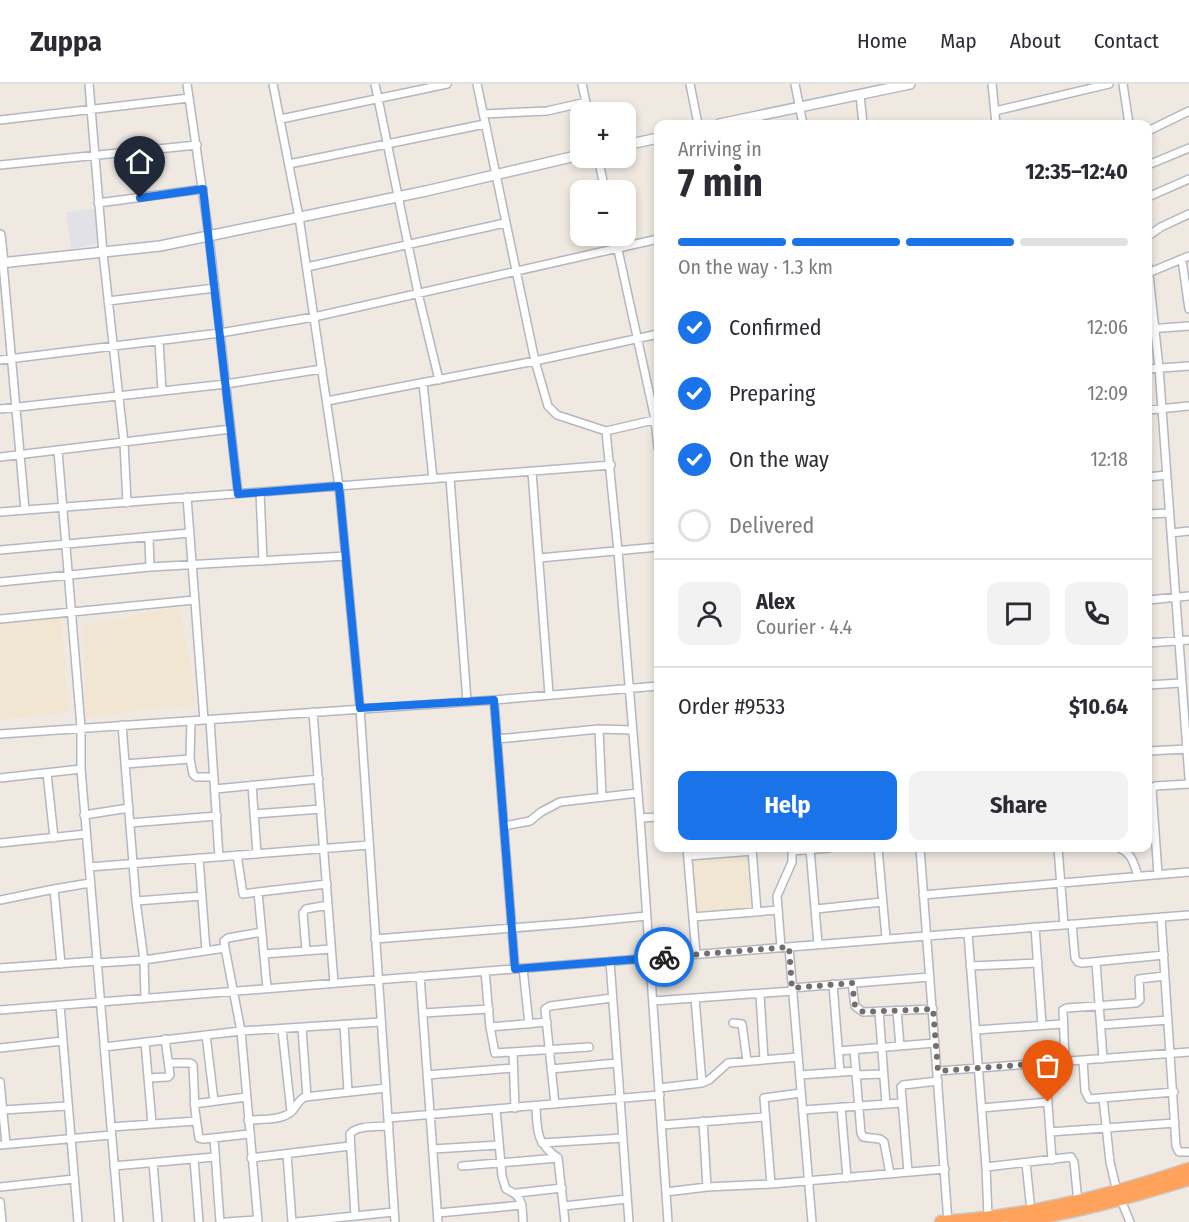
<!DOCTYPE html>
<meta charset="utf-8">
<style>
:root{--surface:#fff;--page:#f2f2f3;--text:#2b2b33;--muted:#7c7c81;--line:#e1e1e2;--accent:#1a73e8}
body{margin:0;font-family:"Fira Sans Condensed",sans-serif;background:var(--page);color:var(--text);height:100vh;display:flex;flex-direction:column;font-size:22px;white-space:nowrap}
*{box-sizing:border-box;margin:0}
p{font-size:20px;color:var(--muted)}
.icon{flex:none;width:33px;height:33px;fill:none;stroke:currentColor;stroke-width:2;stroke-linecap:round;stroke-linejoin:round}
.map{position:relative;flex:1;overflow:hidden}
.drawer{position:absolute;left:654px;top:36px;width:498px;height:732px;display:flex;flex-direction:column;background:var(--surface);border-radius:12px;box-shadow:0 3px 9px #0003}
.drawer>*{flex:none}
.fabs{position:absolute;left:570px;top:18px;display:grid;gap:12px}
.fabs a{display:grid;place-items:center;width:66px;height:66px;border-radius:12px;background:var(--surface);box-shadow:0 3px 9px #0003;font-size:30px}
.pin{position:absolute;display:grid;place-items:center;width:51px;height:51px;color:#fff;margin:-62px -26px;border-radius:50% 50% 50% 0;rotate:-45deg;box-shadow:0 0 6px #0007}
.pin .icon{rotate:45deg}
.courier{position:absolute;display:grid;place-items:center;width:60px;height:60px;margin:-30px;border:4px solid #1a73e8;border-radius:50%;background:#fff;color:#222;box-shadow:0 2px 8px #0007}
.summary em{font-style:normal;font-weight:700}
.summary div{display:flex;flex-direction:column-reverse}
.summary{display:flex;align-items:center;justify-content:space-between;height:102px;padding:0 24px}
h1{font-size:39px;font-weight:700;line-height:45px}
.bar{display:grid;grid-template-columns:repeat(4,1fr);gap:9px 6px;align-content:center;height:72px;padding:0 24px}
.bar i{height:8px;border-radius:4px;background:var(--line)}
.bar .on{background:var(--accent)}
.bar p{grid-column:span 4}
.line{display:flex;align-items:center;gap:15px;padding:0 24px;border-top:2px solid var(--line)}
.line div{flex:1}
.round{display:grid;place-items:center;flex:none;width:63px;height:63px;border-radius:12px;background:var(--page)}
ol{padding:0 24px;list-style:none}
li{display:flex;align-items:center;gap:18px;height:66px}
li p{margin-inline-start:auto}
li .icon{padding:6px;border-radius:50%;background:var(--accent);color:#fff;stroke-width:4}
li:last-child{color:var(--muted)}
li i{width:33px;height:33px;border:3px solid var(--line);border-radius:50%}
.cta{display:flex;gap:12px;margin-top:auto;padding:12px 24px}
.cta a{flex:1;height:69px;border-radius:12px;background:var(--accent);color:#fff;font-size:24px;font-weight:700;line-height:69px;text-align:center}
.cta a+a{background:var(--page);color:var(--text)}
header{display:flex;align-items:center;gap:36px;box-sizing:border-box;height:84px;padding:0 30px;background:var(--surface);border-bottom:2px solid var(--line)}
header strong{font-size:28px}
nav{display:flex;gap:33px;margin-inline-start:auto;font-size:21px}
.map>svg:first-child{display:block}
.industrial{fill:#e3e1e8}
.education{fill:#f0e6d1}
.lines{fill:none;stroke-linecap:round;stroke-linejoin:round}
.street-casing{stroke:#b4b7c1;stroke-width:10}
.secondary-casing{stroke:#b4b7c1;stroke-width:12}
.highway-casing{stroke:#c9c9c9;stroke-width:15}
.street{stroke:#fff;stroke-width:7}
.secondary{stroke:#fff;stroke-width:9}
.highway{stroke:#ffa35c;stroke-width:12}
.done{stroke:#726f6d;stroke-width:6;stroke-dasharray:0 10.8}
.route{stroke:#1a73e8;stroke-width:8}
</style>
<header>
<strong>Zuppa</strong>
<nav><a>Home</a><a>Map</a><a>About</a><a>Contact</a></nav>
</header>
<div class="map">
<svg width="1189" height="1138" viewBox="0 0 1189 1138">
<rect width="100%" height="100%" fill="#efe9e1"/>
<path class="industrial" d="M94,125L99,159L71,165L66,128Z"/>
<path class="education" d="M179,523L191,582L195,623L176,622L86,634L83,541Z
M61,531L69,628L0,636V538Z
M747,770L751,823L693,828L688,775Z"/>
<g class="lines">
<defs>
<path id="street" d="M89,0L103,169L124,359L127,419
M187,0L209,152L238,409
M273,0L299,133L339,402L360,624L395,1138
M375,0L418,209L439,296
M477,0L535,277L548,322L557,331L606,347L658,335
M582,0L588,28
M690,0L698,40
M795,0L803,40
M992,0L996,40
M1123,0L1129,40
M860,11L863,40
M995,27L1109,0
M483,30L547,27L586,18
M281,35L447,0
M0,36L189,14
M1148,47L1189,27
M598,74L605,106
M289,80L485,40
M0,81L197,61
M1148,81L1189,64
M1148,113L1189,95
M98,119L203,105
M615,152L655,335L658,364
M1148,152L1161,143L1189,130
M1182,176L1189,225
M3,179L25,426
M1148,182L1159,284L1189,694
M307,183L505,139
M1148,189L1189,172
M108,217L215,204
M1148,245L1189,242
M159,257L162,307
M0,276L220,249L314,233L658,155
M1148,285L1189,282
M423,299L433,395
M327,317L535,277L658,250
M0,325L226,300L322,285
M1148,326L1189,322
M606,347L618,467L640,734L668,1138
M58,367L81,643V685L119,1138
M0,373L231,345
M532,388L549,610
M1148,393L1166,391
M450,394L467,617
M260,408L263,477
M187,413L204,636
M0,428L611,381
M1148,430L1169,429
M1171,449L1189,447
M149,454L150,483
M0,466L189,449
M539,474L658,463
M0,498L150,483L346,472
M1148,516L1189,512
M0,535L194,516
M1148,559L1189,556
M1148,601L1181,599
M494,616L515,885
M313,628L334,899
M210,636L219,773
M191,637L190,675L193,690L196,693H214
M122,641L136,817L144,876L145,914
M599,645L602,713
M0,650L494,616L658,602
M497,655L599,645L632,646
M1148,667L1187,665
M125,680L190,675
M47,689L54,754
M0,694L81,685
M252,701L257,770
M215,705L319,695
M254,730L321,725
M84,731L129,724
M640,734L658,733
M130,739L217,732
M504,742L530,737L541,728L560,718L638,709
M0,759L86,750
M687,764L696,870
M878,764L886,854
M920,764L948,1138
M1058,764L1064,841
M1119,764C1132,769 1134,780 1138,792
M752,765L757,828
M810,765L818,860
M792,767L829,764
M237,771L243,810L258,808
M688,772L753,767
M199,774L206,867
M89,783L369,761
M1158,790L1152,706L1155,702L1189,700
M54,805L90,799
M923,811L1189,788
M0,816L54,805L61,880
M136,817L202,812
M816,825L882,818
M693,833L778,826
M1161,833L1176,1062L1179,1068H1189
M1072,840L1075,874L1078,878L1082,879L1164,871
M1035,843L1042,941
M968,849L986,1083L988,1133
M375,855L575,839L647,832
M781,863L777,812L792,778V764
M789,863L812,1138
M225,864L224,857L228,854L262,848
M306,867L303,829L306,825L328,821
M264,870L331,865
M610,877L629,1138
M1096,878L1103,975
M97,879L144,876L225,864L241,947L258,1138
M970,882L1038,879
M0,884L97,877
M523,884L529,940
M485,887L490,943L495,969L589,963
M420,892L438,1138
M852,899L855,922L863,928L933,925
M833,900L840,988
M267,904L258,808L327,800
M792,904L930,893
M760,910L764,976
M695,914L702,999
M653,917L793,907
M60,921L78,1138
M0,926L1189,831
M879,927L886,1020
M897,927L900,962
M423,929L489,925
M733,939L742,940L747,977
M344,941L348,1008
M1101,941L1168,936
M490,943L547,938
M302,944L307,1013
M282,945L291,1028
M976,946L1062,940
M206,951L214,1017
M145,958L152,1040
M104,963L241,947L380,938
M0,964L62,957
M854,966L861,1049L863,1053L880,1055L884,1058L890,1090
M838,967L935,959
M513,969L515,1024
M1083,976L1085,1007L1089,1015L1174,1008
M1065,978L1063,926L1067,924L1136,919L1140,916L1139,895L1165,892
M169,979H190L193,981L195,1026L199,1054L204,1055L249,1050
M1045,979L1052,1076
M551,985L617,979
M938,987L1189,968
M427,991L513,984
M800,991L856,987
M856,991L883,990
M148,994L168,993L170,991L165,955
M0,998L6,1060
M659,1004L702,999L709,996L728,979L798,973
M1103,1014L1110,1078L1117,1108
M194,1020L246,1013
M555,1020L545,925L550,922L612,914
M536,1022C537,1047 536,1059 558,1074L565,1138
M841,1023L847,1094
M982,1024L1048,1018
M496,1025L502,1092L506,1105C524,1113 522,1121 523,1138
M3,1026L67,1022
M803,1026L901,1019
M388,1034L660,1011
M248,1036C261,1035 282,1037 292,1027C297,1022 298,1016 305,1013L386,1004
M703,1037L707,1103
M662,1041L765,1033
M111,1043L196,1037
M1050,1048L1175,1039
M214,1054L220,1138
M542,1059L623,1054
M0,1061L111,1051
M433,1065L499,1061
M287,1070L292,1138
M251,1074L350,1062
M194,1075L199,1138
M153,1079L158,1138
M1026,1079L1031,1127
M114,1082L214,1073
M462,1082L558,1074
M986,1083L1071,1073L1074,1078L1078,1118
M908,1088L901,1003L903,1001L938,997
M771,1100L945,1085
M0,1103L74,1095
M666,1108L707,1103L771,1100L764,1014L801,1009
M517,1109L562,1104
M1121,1116L1130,1138
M0,1118L2,1138
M564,1122L627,1115
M438,1129L522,1121
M355,1132L350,1050C357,1041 377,1043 389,1042
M226,1138L258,1136
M296,1138L394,1128"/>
<path id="secondary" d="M719,40L910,0
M626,61L658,54
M0,151L3,179
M0,179L160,162L426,107L580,71"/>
<path id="highway" d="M941,1138C1026,1133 1109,1112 1189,1085
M1013,1138C1074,1129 1131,1113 1189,1095"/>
</defs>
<use href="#street" class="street-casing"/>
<use href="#secondary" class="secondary-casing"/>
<use href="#highway" class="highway-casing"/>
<use href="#street" class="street"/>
<use href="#secondary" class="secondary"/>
<use href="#highway" class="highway"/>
</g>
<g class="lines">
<path class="done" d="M664,873L789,863L792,904L852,899L855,922L863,928L933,925L938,987L1046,979L1048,1018"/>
<path class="route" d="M140,114L203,105L238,410L339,402L360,624L494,616L515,885L664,873"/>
</g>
</svg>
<div class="fabs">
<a>+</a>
<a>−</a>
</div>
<div class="pin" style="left:1048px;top:1018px;background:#ea580c"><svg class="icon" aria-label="bag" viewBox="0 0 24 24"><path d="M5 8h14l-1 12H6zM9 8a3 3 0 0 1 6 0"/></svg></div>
<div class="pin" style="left:140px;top:114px;background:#1f2937"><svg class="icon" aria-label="home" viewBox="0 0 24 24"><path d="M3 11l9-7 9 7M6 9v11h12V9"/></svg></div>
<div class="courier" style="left:664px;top:873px"><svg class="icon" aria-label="bike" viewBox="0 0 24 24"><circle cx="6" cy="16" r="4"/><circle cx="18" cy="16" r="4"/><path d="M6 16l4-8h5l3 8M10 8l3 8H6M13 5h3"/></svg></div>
<section class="drawer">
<div class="summary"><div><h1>7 min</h1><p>Arriving in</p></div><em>12:35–12:40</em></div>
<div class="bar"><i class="on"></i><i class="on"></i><i class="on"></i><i></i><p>On the way · 1.3 km</p></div>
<ol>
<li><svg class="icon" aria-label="check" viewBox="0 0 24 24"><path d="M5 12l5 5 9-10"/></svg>Confirmed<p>12:06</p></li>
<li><svg class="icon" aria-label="check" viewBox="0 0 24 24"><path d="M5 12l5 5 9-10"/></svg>Preparing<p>12:09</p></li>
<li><svg class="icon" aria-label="check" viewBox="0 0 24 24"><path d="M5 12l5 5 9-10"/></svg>On the way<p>12:18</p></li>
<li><i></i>Delivered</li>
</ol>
<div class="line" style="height:108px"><a class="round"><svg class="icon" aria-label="person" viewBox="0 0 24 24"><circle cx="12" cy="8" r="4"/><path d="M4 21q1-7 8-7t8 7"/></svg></a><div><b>Alex</b><p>Courier · 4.4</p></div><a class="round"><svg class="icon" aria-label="chat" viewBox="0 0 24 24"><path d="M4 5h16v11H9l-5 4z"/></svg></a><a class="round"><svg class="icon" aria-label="phone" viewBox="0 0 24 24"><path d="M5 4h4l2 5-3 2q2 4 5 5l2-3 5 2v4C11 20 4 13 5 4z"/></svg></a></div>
<div class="line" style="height:78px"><div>Order #9533</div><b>$10.64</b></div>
<div class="cta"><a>Help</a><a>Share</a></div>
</section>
</div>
